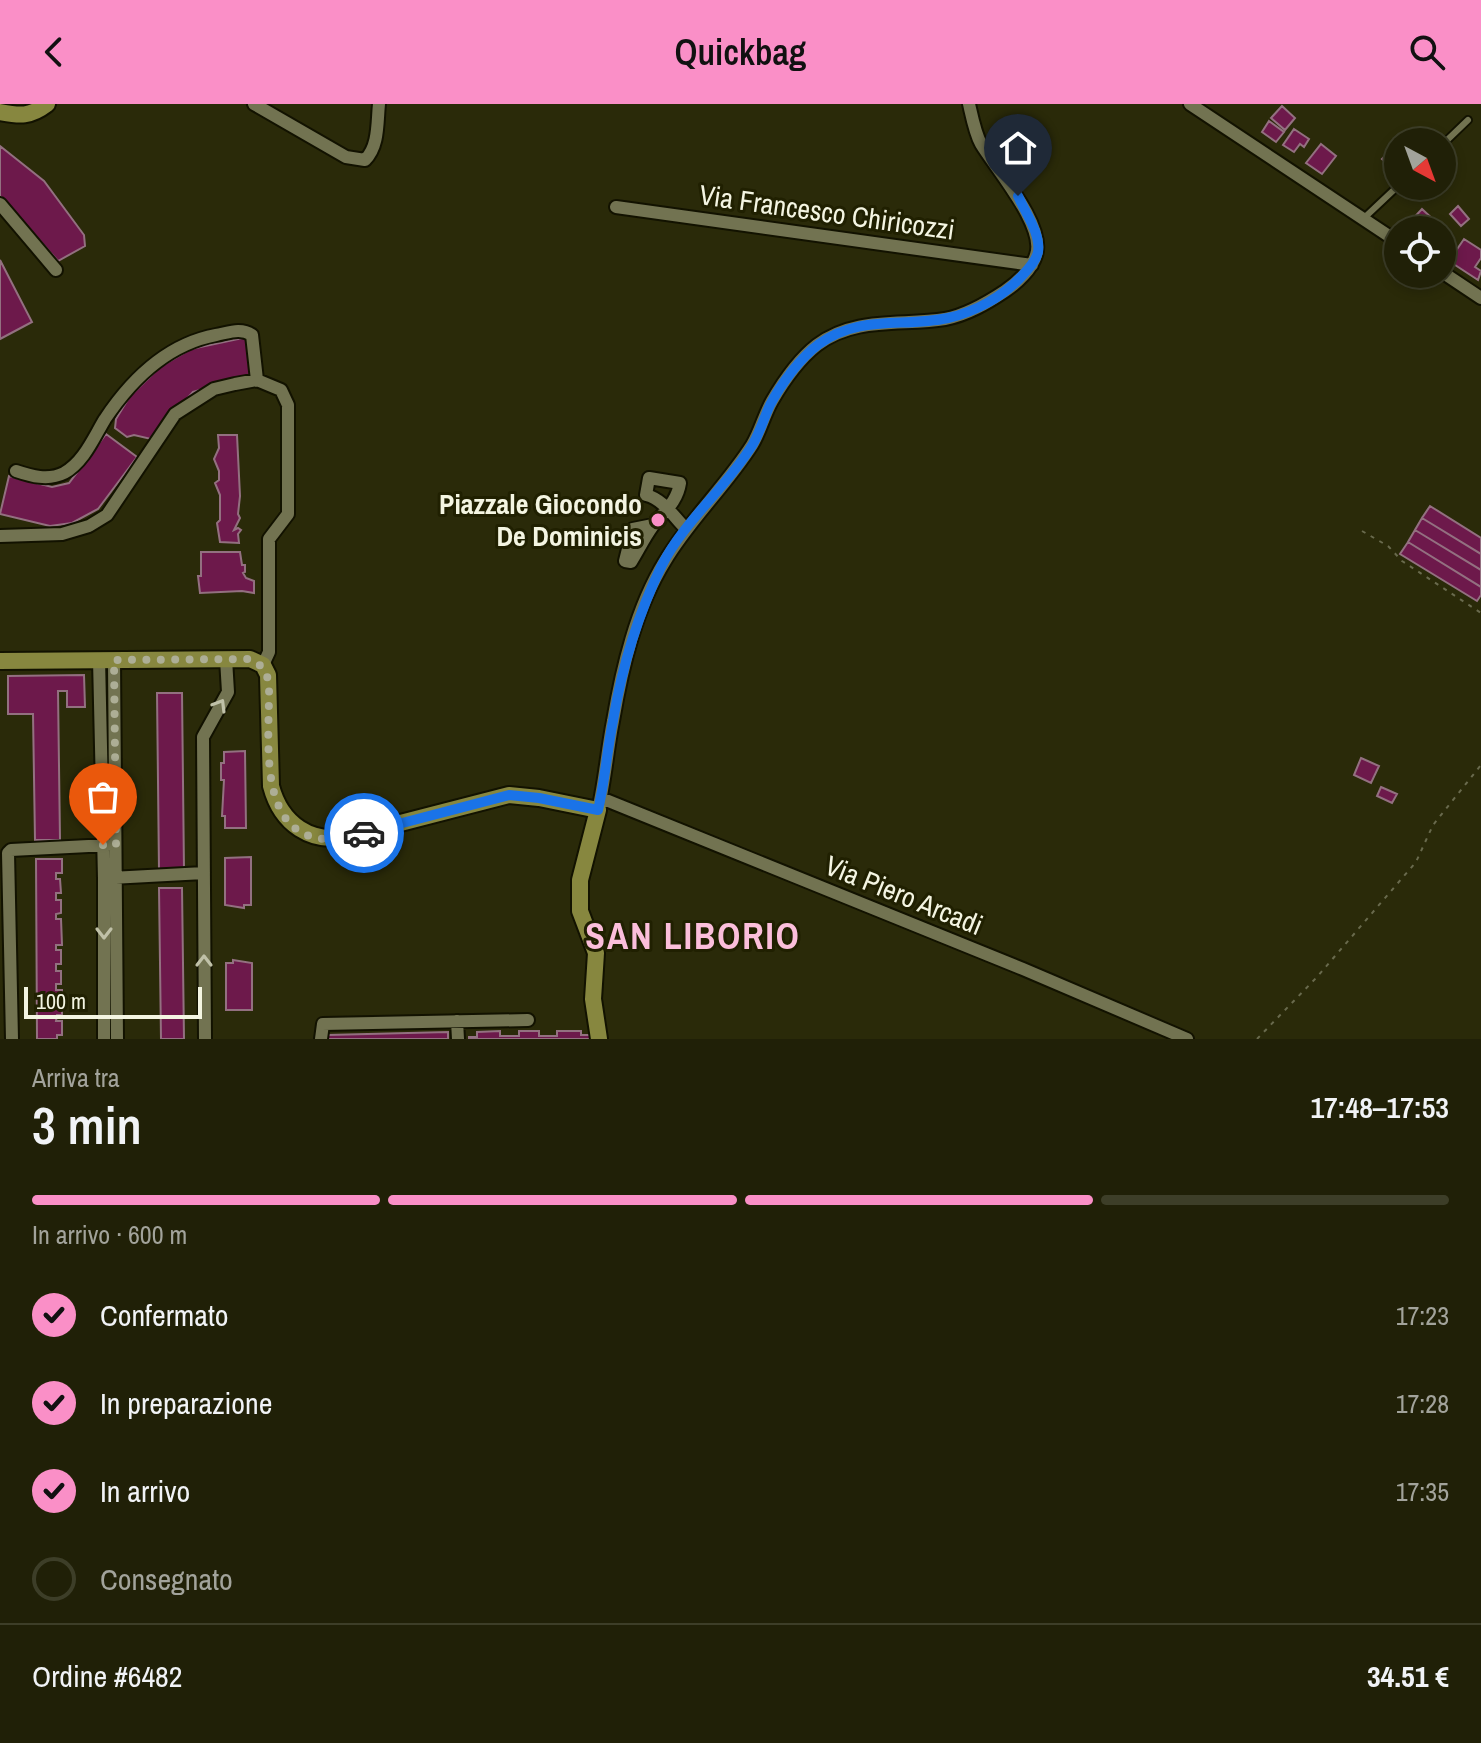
<!DOCTYPE html>
<html lang="it">
<meta charset="utf-8">
<style>
:root{--surface:#202007;--page:#2d2d15;--text:#f1f3f6;--muted:#a2a39b;--line:#3d3e28;--accent:#fa8fc7}
body{margin:0;font-family:"Archivo Narrow",sans-serif;background:var(--page);color:var(--text);height:100vh;display:flex;flex-direction:column;font-size:30px;white-space:nowrap}
*{box-sizing:border-box;margin:0}
p{font-size:26px;color:var(--muted)}
.icon{flex:none;width:44px;height:44px;fill:none;stroke:currentColor;stroke-width:2;stroke-linecap:round;stroke-linejoin:round}
.map{position:relative;height:935px;overflow:hidden}
.side{display:flex;flex-direction:column;background:var(--surface);flex:1}
.side>*{flex:none}
.needle{width:52px;rotate:139deg}
.controls{position:absolute;left:1384px;top:24px;display:grid;gap:16px}
.controls a{display:grid;place-items:center;width:72px;height:72px;border-radius:50%;background:var(--surface);box-shadow:0 4px 12px #0003,0 0 0 2px var(--line);font-size:40px}
.scale{position:absolute;left:24px;bottom:20px;width:178px;box-sizing:border-box;padding-left:8px;border:4px solid #f4f5e2;border-top:0;font-size:22px;line-height:28px;white-space:nowrap;color:#f4f5e2;-webkit-text-stroke:6px #202001;paint-order:stroke}
.pin{position:absolute;display:grid;place-items:center;width:68px;height:68px;color:#fff;margin:-82px -34px;border-radius:50% 50% 50% 0;rotate:-45deg;box-shadow:0 0 8px #0007}
.pin .icon{rotate:45deg}
.courier{position:absolute;display:grid;place-items:center;width:80px;height:80px;margin:-40px;border:6px solid #1a73e8;border-radius:50%;background:#fff;color:#222;box-shadow:0 2px 10px #0007}
.headline em{font-style:normal;font-weight:600}
.headline div{display:flex;flex-direction:column-reverse}
.headline{display:flex;align-items:center;justify-content:space-between;height:136px;padding:0 32px}
h1{font-size:52px;font-weight:600;line-height:60px}
.bar{display:grid;grid-template-columns:repeat(4,1fr);gap:12px 8px;align-content:center;height:96px;padding:0 32px}
.bar i{height:10px;border-radius:6px;background:var(--line)}
.bar .active{background:var(--accent)}
.bar p{grid-column:span 4}
.line{display:flex;align-items:center;gap:20px;padding:0 32px;border-top:2px solid var(--line)}
.line div{flex:1}
ol{padding:0 32px;list-style:none}
li{display:flex;align-items:center;gap:24px;height:88px}
li p{margin-inline-start:auto}
li .icon{padding:8px;border-radius:50%;background:var(--accent);color:#111;stroke-width:4}
li:last-child{color:var(--muted)}
li i{width:44px;height:44px;border:4px solid var(--line);border-radius:50%}
header{display:flex;justify-content:space-between;align-items:center;height:104px;padding:0 32px;background:var(--accent);color:#111;font-size:36px;font-weight:600}
.map>svg:first-child{display:block}
.building{fill:#6d194b;stroke:#937080;stroke-width:2}
.lines{fill:none;stroke-linecap:round;stroke-linejoin:round}
.lane-casing{stroke:#121200;stroke-width:10}
.street-casing{stroke:#121200;stroke-width:16}
.secondary-casing{stroke:#121200;stroke-width:20}
.path{stroke:#696a4d;stroke-width:2;stroke-dasharray:4 6;stroke-linecap:butt}
.lane{stroke:#727351;stroke-width:6}
.street{stroke:#727351;stroke-width:12}
.secondary{stroke:#87873f;stroke-width:16}
.oneway{stroke:#c0c1a8}
.done{stroke:#adae96;stroke-width:8;stroke-dasharray:0 14.4}
.route{stroke:#1a73e8;stroke-width:10}
.poi-dot{fill:#fa8fc7;stroke:#202001;stroke-width:3}
.labels{text-anchor:middle;stroke-width:6;stroke-linejoin:round;paint-order:stroke}
.street-label{font-size:28px;fill:#f4f5e2;stroke:#202001}
.poi-label{font-size:28px;font-weight:bold;fill:#f4f5e2;stroke:#202001;text-anchor:end}
.district-label{font-size:36px;font-weight:bold;letter-spacing:2px;fill:#fbbedb;stroke:#202001}
</style>
<header><svg class="icon" aria-label="back" viewBox="0 0 24 24"><path d="M15 5l-7 7 7 7"/></svg>Quickbag<svg class="icon" aria-label="search" viewBox="0 0 24 24"><circle cx="10" cy="10" r="6"/><path d="M15 15l6 6"/></svg></header>
<div class="map">
<svg width="1481" height="935" viewBox="0 0 1481 935">
<rect width="100%" height="100%" fill="#2a2a09"/>
<path class="building" d="M1282,2L1295,14L1285,26L1271,14Z
M1269,17L1284,28L1276,38L1262,28Z
M1294,25L1309,35L1304,43L1300,40L1294,48L1283,41Z
M1398,39V71L1382,55Z
M1321,40L1336,52L1322,70L1306,59Z
M0,42L44,77L84,131L85,142L58,157L0,92Z
M1458,102L1469,115L1461,122L1450,110Z
M1422,105L1436,118L1428,126H1416L1409,119Z
M1464,135L1481,146V154L1475,163L1481,167L1478,176L1449,157Z
M0,156L32,218L0,235Z
M252,232L250,272L193,288L151,335L134,331L127,333L115,324L116,315L130,292L160,263L191,245Z
M106,330L137,353L98,405L72,419L50,422L0,410L9,372L52,383L69,379Z
M218,331H237L240,392L238,410L240,414L234,426L238,424L241,426L238,430L239,439L220,438L217,419L220,416V391L215,379L219,376V367L214,355L219,344Z
M1430,402L1481,434V450L1422,414Z
M1422,414L1481,450V466L1415,426Z
M1415,426L1481,466V483L1408,438Z
M1408,438L1481,483V491L1477,497L1400,450Z
M201,448H240L242,461H245V468L243,469L246,474L254,477V489L242,487L200,489L198,472H201Z
M84,571L85,603H67V587H58L60,736H35L33,610H8V572Z
M157,589H182L184,766H159Z
M245,647L246,724H225V712H222L224,676H221V659H224V648Z
M1361,654L1379,662L1371,679L1354,671Z
M1381,683L1397,690L1392,699L1377,692Z
M251,753V801H244V804L225,801V754Z
M36,755H62V769H56V775H60L61,789H56V796H61V809L56,810V815H61L62,841H56V846H61V860H56V867H61V880H56V886H62V911H57L56,917H62V931H57V935H37Z
M159,784H182L184,935H161Z
M233,856L252,859V906H226V859H233Z
M500,927V932H519V927H539V932H557V927H581V931H592V935H469V933H477V928Z
M448,928V935H328V931Z"/>
<g class="lines">
<defs>
<path id="lane" d="M1442,41L1468,16
M1363,115L1398,82"/>
<path id="street" d="M254,0L346,53L365,56C379,42 377,19 379,0
M1190,0L1398,138
M0,100L56,166
M616,103L1032,161
M1442,168L1481,194
M16,367C31,372 48,377 64,369C84,358 94,333 105,315C131,276 168,240 216,231C228,229 240,223 252,231L257,276
M653,421L633,425L625,457L631,458C638,447 644,434 652,423C663,408 677,399 680,379L649,374L646,391C663,395 674,413 686,425
M0,432L62,430L89,422L107,411L175,310L214,285L235,280L257,276L281,286L288,301V410L269,435V548L263,561
M99,555L104,774V935
M114,556L117,935
M601,694L1023,865L1187,935
M598,706C605,677 607,647 613,617C622,564 636,504 665,457C690,415 726,382 752,341C760,328 764,311 772,297C783,278 799,255 817,241C855,212 902,222 945,215C967,211 987,199 1005,187C1017,179 1032,165 1036,151C1046,122 996,65 981,40C975,29 972,13 969,0
M111,774L204,769
M457,917L458,935
M12,935L8,749L11,746L108,741
M205,935L203,633L228,588L226,555
M321,935L323,920L528,916"/>
<path id="secondary" d="M0,8C20,12 30,13 47,0
M0,557L250,555L263,561L268,571L271,682C281,720 311,741 350,732L509,691L539,694L598,706L580,776V807L596,849L593,895L599,935"/>
</defs>
<use href="#lane" class="lane-casing"/>
<use href="#street" class="street-casing"/>
<use href="#secondary" class="secondary-casing"/>
<path class="path" d="M1362,427L1388,442L1402,457L1481,509
M1257,935L1317,873L1416,758L1433,721L1481,661"/>
<use href="#lane" class="lane"/>
<use href="#street" class="street"/>
<use href="#secondary" class="secondary"/>
</g>
<defs><path id="oneway-chevron" d="M-2-3.5L2.5 0L-2 3.5" fill="none" stroke-width="1.6" stroke-linecap="round" stroke-linejoin="round" transform="scale(2)"/></defs>
<g class="oneway">
<use href="#oneway-chevron" transform="translate(220 601) rotate(-59)"/>
<use href="#oneway-chevron" transform="translate(104 829) rotate(90)"/>
<use href="#oneway-chevron" transform="translate(204 857) rotate(-90)"/>
</g>
<g class="lines">
<path class="done" d="M103,741H116L114,556L250,555C263,562 267,567 269,582C270,632 254,738 333,735C344,735 355,731 364,729"/>
<path class="route" d="M364,729L509,691L539,694L598,706C605,677 607,646 613,617C622,563 638,510 662,461C685,416 727,383 753,340C760,328 764,314 770,301C781,280 800,254 819,240C861,210 902,224 948,214C975,208 1002,193 1021,173C1027,166 1036,158 1038,148C1041,130 1025,108 1018,92"/>
</g>
<circle class="poi-dot" cx="658" cy="416" r="8"/>
<g class="labels">
<g class="street-label">
<text transform="translate(827 108) rotate(8)" y="10">Via Francesco Chiricozzi</text>
<text transform="translate(904 791) rotate(22)" y="10">Via Piero Arcadi</text>
</g>
<g class="poi-label">
<text x="642" y="410">Piazzale Giocondo<tspan x="642" dy="32">De Dominicis</tspan></text>
</g>
<g class="district-label">
<text x="693" y="845">SAN LIBORIO</text>
</g>
</g>
</svg>
<div class="controls">
<a><svg class="needle" viewBox="-14 -14 28 28"><path d="M0-13l5 13h-10z" fill="#e53935"/><path d="M0 13l5-13h-10z" fill="#a2a39b"/></svg></a>
<a><svg class="icon" aria-label="locate" viewBox="0 0 24 24"><circle cx="12" cy="12" r="6"/><path d="M12 2v4M12 18v4M2 12h4M18 12h4"/></svg></a>
</div>
<div class="scale">100 m</div>
<div class="pin" style="left:103px;top:741px;background:#ea580c"><svg class="icon" aria-label="bag" viewBox="0 0 24 24"><path d="M5 8h14l-1 12H6zM9 8a3 3 0 0 1 6 0"/></svg></div>
<div class="pin" style="left:1018px;top:92px;background:#1f2937"><svg class="icon" aria-label="home" viewBox="0 0 24 24"><path d="M3 11l9-7 9 7M6 9v11h12V9"/></svg></div>
<div class="courier" style="left:364px;top:729px"><svg class="icon" aria-label="car" viewBox="0 0 24 24"><path d="M5 17H2v-5l4-1 3-4h7l3 4 3 1v5h-3M9 17h6M6 11h13"/><circle cx="7" cy="17" r="2"/><circle cx="17" cy="17" r="2"/></svg></div>
</div>
<section class="side">
<div class="headline"><div><h1>3 min</h1><p>Arriva tra</p></div><em>17:48–17:53</em></div>
<div class="bar"><i class="active"></i><i class="active"></i><i class="active"></i><i></i><p>In arrivo · 600 m</p></div>
<ol>
<li><svg class="icon" aria-label="check" viewBox="0 0 24 24"><path d="M5 12l5 5 9-10"/></svg>Confermato<p>17:23</p></li>
<li><svg class="icon" aria-label="check" viewBox="0 0 24 24"><path d="M5 12l5 5 9-10"/></svg>In preparazione<p>17:28</p></li>
<li><svg class="icon" aria-label="check" viewBox="0 0 24 24"><path d="M5 12l5 5 9-10"/></svg>In arrivo<p>17:35</p></li>
<li><i></i>Consegnato</li>
</ol>
<div class="line" style="height:104px"><div>Ordine #6482</div><b>34.51 €</b></div>
</section>
